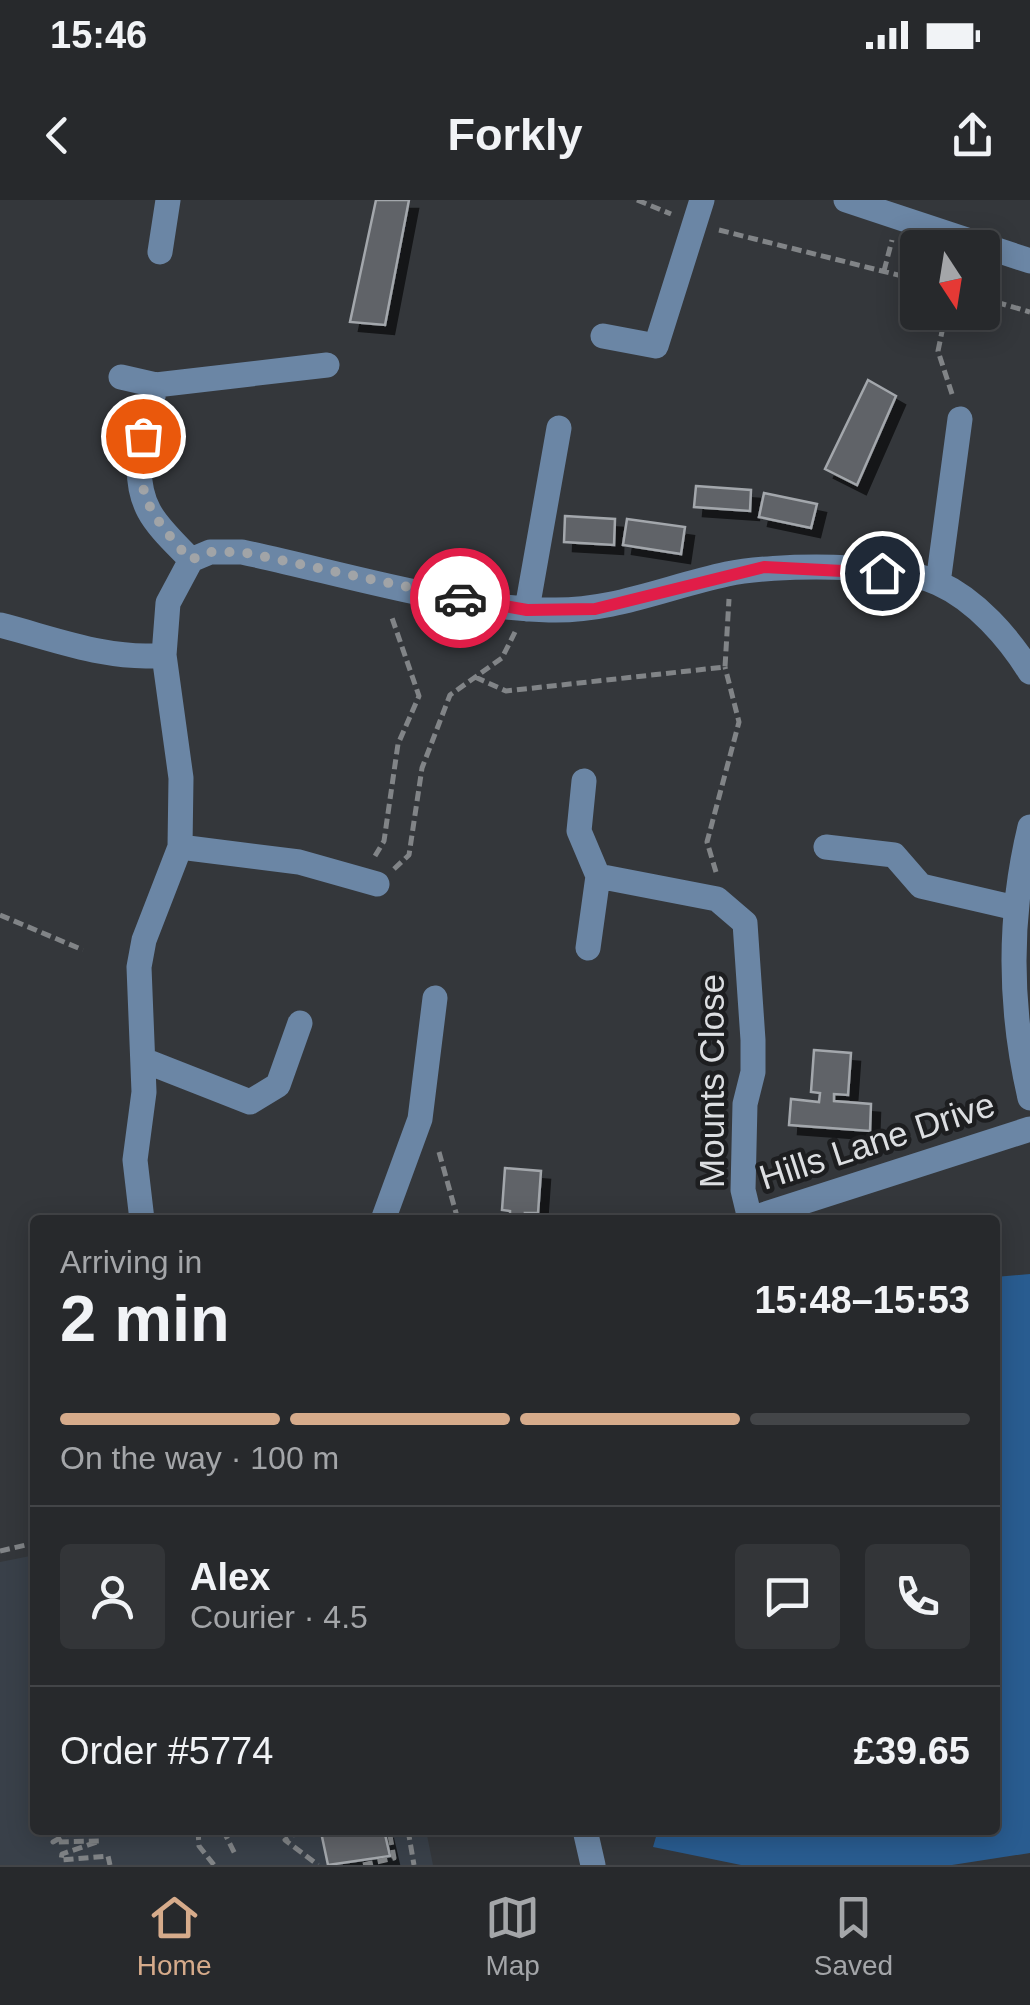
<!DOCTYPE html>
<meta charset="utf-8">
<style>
:root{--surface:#27292c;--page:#333538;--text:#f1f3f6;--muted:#a4a6a9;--line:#434548;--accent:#d6ab8b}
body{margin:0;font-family:Helvetica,sans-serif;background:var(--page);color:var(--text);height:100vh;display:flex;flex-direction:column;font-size:38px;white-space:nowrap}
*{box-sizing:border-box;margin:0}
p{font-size:32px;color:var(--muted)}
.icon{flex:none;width:55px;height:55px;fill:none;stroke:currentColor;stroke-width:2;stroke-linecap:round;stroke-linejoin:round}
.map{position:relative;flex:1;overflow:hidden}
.side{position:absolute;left:30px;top:1015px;width:970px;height:620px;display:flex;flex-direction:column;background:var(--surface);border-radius:10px;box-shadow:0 5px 25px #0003,0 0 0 2px var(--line)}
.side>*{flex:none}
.needle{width:65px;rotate:168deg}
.controls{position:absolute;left:900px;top:30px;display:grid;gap:20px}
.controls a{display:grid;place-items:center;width:100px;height:100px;border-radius:10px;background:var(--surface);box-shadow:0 5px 25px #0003,0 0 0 2px var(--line);font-size:50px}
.pin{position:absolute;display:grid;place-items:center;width:85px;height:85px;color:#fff;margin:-42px;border:5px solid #fff;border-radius:50%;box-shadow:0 2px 10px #0007}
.courier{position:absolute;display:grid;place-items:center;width:100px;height:100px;margin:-50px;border:8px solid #e11d48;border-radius:50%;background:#fff;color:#222;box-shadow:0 2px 12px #0007}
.summary em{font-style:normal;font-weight:800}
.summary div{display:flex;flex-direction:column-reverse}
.summary{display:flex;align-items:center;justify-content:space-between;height:170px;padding:0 30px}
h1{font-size:65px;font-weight:800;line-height:75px}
.bar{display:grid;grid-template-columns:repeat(4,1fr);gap:15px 10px;align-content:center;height:120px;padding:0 30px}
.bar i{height:12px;border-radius:8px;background:var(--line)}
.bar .selected{background:var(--accent)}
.bar p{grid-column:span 4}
.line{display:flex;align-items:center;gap:25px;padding:0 30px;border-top:2px solid var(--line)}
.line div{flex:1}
.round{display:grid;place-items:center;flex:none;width:105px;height:105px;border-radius:10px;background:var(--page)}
.status{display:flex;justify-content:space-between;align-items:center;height:70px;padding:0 50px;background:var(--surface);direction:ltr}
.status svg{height:28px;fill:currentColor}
header{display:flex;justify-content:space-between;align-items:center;height:130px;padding:0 30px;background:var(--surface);font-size:45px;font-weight:800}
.menu{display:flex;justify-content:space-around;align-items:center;height:140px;border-top:2px solid var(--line);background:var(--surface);font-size:28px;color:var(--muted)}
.menu a{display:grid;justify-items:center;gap:5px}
.menu .selected{color:var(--accent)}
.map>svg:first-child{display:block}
.built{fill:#394049}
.green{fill:#295c90}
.building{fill:#606367;stroke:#a3a7ac;stroke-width:2.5;filter:url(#shadow)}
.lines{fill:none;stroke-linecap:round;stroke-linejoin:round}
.path{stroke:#818487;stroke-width:5;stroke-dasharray:10 5;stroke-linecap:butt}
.minor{stroke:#6b86a5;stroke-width:25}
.done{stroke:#a1a4a7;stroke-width:10;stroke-dasharray:0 18}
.route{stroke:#e11d48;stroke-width:12}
.labels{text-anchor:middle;stroke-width:9;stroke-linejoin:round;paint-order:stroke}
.street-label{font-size:35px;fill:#dcdee1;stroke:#1d1e20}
</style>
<div class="status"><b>15:46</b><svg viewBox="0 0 49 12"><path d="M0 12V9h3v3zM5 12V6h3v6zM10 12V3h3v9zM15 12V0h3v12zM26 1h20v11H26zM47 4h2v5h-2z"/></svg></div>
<header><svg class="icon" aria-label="back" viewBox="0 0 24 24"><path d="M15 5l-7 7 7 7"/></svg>Forkly<svg class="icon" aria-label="share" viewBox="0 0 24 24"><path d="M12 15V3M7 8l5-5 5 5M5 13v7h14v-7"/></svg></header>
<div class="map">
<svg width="1030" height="1665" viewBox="0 0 1030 1665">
<defs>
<filter id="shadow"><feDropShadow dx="9" dy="9" stdDeviation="0" flood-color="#0009"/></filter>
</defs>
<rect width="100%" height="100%" fill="#34373b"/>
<path class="built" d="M35,1355V1630H426L433,1665H0V1362Z"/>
<path class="green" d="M1030,1074V1653L952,1665H741L653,1647L658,1630H995V1077Z"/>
<path class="building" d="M376,0H409L385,125L350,122Z
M868,180L896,196L857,285L825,269Z
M696,286L751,290L750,311L694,307Z
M764,293L817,304L811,328L759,317Z
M565,316L615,319L614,345L564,342Z
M627,319L685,327L681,354L623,345Z
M814,850L851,853L848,895L834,894V901L871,904L870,931L789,925L791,899L819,902L820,893L811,892Z
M505,968L541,971L538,1013H525L526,1020H481H510V1011L502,1010Z
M332,1630H384L390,1656L328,1665L321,1632Z"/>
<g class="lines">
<path class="path" d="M637,0L671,14
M719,30L918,80
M884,71L892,40
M982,98L1030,112
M946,112L938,151L953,197
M475,477L506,491L725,467L729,399
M375,656L384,641L398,544L419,496L391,415
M394,669L409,655L422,568L450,495L502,458L515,432
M716,672L707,642L739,522L725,467
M0,715L83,750
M439,952L458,1020
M0,1351L35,1343
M74,1630L53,1642L100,1641L62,1654L61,1660L108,1656L110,1665
M198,1630L199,1646L214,1665
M223,1630L236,1656
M301,1630L285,1640L318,1665
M408,1630L414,1665
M363,1665L394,1658L389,1630"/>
<path class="minor" d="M846,0L1030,61
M160,52L168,0
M603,136L656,146L702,0
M121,177L156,185L327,165
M156,185C146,224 128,272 149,311C158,328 177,345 191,360
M938,383L960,219
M527,409L559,228
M0,425C52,438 109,461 164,455
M584,581L579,631L598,676L588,748
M1030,627C1008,718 1009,807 1030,898
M180,647L299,662L377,684
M826,647L894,655L921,686L1016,708
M598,676L717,699L745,723L753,840V872L745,904L743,990L750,1019
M143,860L250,902L278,885L300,823
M142,1020L135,960L144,892L139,767L144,740L180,647L181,578L164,455L168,403L191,360L210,352H242C337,372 453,408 549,410C612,412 666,387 727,374C774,364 894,363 938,383C976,400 1009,438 1030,472
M383,1020L420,919L435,798
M747,1020L1030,929
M585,1630L593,1665"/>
</g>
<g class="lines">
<path class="done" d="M143,236C134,298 152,315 190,360L210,352H242L460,398"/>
<path class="route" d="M460,398L527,410L595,409L764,367L882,373"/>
</g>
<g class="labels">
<g class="street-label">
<text transform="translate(712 881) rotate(-90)" y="12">Mounts Close</text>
<text transform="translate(877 941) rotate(-18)" y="12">Hills Lane Drive</text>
</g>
</g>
</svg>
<div class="controls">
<a><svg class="needle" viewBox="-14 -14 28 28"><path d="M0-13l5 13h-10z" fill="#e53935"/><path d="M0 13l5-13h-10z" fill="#a4a6a9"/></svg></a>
</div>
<div class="pin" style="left:143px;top:236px;background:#ea580c"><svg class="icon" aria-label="bag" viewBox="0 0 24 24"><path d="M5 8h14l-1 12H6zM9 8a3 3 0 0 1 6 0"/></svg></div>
<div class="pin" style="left:882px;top:373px;background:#1f2937"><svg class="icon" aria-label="home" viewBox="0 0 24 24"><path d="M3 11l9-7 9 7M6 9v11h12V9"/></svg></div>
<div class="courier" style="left:460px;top:398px"><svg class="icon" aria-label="car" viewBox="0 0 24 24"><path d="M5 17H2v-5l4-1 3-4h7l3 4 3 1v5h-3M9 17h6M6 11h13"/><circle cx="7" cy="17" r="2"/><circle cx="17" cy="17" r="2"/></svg></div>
<section class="side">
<div class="summary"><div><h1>2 min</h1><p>Arriving in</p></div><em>15:48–15:53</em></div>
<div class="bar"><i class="selected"></i><i class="selected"></i><i class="selected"></i><i></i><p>On the way · 100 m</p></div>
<div class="line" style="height:180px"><a class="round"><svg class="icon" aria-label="person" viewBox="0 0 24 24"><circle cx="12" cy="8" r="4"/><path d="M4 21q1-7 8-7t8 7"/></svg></a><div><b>Alex</b><p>Courier · 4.5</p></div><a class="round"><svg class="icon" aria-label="chat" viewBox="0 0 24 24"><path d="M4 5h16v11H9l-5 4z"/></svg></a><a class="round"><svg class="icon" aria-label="phone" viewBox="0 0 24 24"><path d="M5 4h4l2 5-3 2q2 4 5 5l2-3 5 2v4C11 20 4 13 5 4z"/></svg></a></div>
<div class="line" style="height:130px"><div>Order #5774</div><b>£39.65</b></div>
</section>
</div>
<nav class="menu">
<a class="selected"><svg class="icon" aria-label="home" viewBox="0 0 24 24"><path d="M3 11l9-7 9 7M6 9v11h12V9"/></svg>Home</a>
<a><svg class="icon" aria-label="map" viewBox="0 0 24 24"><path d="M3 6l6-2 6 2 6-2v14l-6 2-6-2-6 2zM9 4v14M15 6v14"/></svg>Map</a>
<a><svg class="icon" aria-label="saved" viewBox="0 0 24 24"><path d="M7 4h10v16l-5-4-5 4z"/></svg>Saved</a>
</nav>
